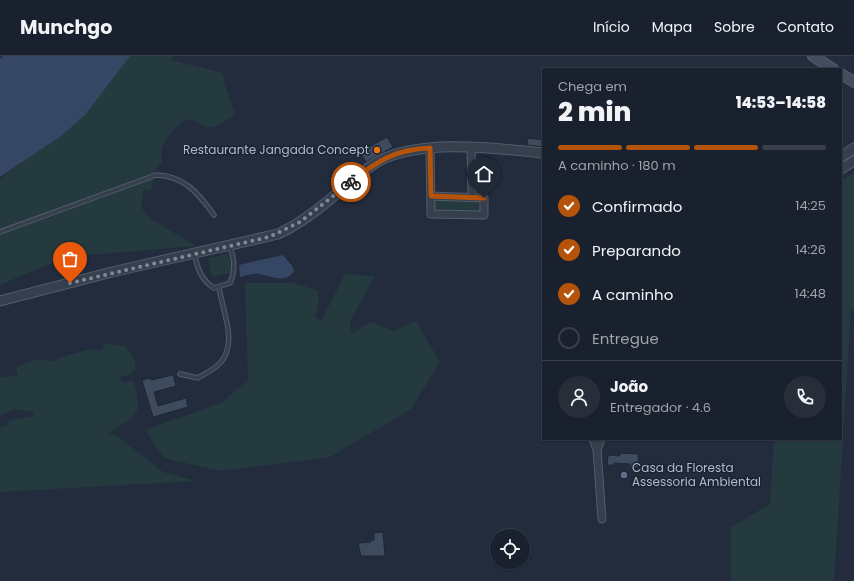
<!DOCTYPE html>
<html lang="pt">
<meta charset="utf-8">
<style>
:root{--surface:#1a212e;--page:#272e3a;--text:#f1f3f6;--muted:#9fa3aa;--line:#383e4a;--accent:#b45309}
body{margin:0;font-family:Poppins,sans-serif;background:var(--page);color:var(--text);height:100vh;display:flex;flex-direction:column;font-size:15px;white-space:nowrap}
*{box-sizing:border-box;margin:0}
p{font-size:13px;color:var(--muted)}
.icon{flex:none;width:22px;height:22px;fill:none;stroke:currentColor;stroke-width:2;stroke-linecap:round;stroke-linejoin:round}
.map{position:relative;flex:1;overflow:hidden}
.sheet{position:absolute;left:542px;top:12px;width:300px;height:372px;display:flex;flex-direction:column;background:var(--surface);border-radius:0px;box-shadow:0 1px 3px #0004,0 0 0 1px var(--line)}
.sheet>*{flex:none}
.fabs{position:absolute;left:490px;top:473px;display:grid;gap:8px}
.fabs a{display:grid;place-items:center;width:40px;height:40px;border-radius:50%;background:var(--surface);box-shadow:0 1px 3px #0004,0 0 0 1px var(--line);font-size:20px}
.pin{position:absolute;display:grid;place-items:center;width:34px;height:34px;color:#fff;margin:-41px -17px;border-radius:50% 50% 50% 0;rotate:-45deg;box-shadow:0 0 4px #0007}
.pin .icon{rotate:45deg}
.courier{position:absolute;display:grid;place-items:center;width:40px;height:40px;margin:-20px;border:3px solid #b45309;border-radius:50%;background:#fff;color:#222;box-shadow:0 1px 5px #0007}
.overview em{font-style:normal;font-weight:800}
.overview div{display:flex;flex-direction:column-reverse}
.overview{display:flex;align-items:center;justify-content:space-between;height:68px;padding:0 16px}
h1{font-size:26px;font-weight:800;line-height:30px}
.bar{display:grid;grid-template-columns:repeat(4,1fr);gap:6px 4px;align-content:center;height:48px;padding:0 16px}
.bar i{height:5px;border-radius:3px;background:var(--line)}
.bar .selected{background:var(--accent)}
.bar p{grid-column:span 4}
.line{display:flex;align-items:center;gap:10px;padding:0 16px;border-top:1px solid var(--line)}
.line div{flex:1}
.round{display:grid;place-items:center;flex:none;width:42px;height:42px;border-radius:21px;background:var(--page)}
ol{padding:0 16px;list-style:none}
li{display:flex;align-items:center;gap:12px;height:44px}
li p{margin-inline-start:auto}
li .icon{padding:4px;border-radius:50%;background:var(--accent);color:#fff;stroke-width:4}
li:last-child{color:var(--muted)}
li i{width:22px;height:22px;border:2px solid var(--line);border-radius:50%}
header{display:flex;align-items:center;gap:24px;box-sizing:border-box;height:56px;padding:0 20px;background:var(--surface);border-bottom:1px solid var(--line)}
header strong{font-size:19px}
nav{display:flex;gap:22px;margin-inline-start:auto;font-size:14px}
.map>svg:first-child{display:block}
.green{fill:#243a3e}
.water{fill:#354765}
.building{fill:#3e4a5d;stroke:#1d2634}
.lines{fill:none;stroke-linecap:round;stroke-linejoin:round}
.service-casing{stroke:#545c6b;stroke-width:5.5}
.minor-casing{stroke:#545c6b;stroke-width:9}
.tertiary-casing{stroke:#545c6b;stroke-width:11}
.secondary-casing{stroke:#545c6b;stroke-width:12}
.service{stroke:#363f4d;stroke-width:3.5}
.minor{stroke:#363f4d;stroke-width:7}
.tertiary{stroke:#363f4d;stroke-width:9}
.secondary{stroke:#444d60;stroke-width:10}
.done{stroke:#808898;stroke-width:4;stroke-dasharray:0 7.2}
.route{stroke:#b45309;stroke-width:5}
.food-dot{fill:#e8710a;stroke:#1b2432;stroke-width:1.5}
.service-dot{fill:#5c6f8a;stroke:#1b2432;stroke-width:1.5}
.labels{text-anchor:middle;stroke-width:3;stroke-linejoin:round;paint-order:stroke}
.poi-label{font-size:12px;fill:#b2b9c9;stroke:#1b2432;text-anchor:end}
</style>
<header>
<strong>Munchgo</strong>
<nav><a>Início</a><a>Mapa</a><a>Sobre</a><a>Contato</a></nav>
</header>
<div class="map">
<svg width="854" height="525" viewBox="0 0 854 525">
<rect width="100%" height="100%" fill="#222c3d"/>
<path class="green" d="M123,0H173L171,4L223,17C224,34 232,43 235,59L216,70L206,72C189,58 182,63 170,78C163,88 160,93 162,106L155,113L151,135L144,132L141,151L151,163L196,190L66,201L0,229V123L21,107Z
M854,116V254L851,255L834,525H731V471L770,448L774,383H841V125Z
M433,142L480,144V157L433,156Z
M228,197L232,216L212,221L208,202Z
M345,218L375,220L350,265L351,278L371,266L394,275L416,265L440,306L411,353L330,401L220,415L164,402L145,374L221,347L248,324L245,227H293L317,234L319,243L315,261L321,265Z
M107,288L125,290L134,302L136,313L131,318L121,321L120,323L123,326L131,325L134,326C145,363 133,359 109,377L116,379L163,416L196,425L0,436V371H6L9,365L34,360L32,356L16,353L0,360V321L18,320L16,312L17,311L37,303L54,305L65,300L91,293L102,294L104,289Z"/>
<path class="water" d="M3,0H130L85,59L61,80L0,121V3Z
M283,199L292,210L294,215C287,228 270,220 259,218C253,217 245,220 240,221L239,209Z"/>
<path class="building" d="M387,81L393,91L366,106L360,96Z
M528,82L543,84V91L527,89Z
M173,319L176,330L154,336L158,350L186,342L188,351L153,361L142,324L150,322L151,324Z
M620,397L638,398L639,411L630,412V408L614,407V409H607L608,399L620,400Z
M383,476L385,500H361L358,487L371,486V484H374V477Z"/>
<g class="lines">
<defs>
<path id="service" d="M0,176L156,119C185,120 199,138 214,159
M194,198C198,213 201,224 214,232L230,227C236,214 234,203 230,190
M180,318L198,322C206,317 215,313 221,306C238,286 222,254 219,231"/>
<path id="minor" d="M430,92L431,158L484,159V142L431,140
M471,92L472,141
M593,383L597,394L602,463
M597,394L601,383"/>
<path id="tertiary" d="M841,101L854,92
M841,113L854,105
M0,245L112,216L278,178C313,162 340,133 371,110C411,81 496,92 543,97"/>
<path id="secondary" d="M813,0L833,13
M841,18L854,26"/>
</defs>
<use href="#service" class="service-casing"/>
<use href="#minor" class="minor-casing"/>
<use href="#tertiary" class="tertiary-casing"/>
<use href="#secondary" class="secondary-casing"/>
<use href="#service" class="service"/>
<use href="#minor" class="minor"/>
<use href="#tertiary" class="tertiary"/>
<use href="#secondary" class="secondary"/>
</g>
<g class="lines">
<path class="done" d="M70,227L269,181L300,166L351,126"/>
<path class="route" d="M351,126C377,105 396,93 430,92L431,140L484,142"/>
</g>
<circle class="food-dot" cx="377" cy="94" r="4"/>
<circle class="service-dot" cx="624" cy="419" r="4"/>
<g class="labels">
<g class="poi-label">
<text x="369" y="98">Restaurante Jangada Concept</text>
<text x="632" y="416" text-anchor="start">Casa da Floresta<tspan x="632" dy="14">Assessoria Ambiental</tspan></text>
</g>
</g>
</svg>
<div class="fabs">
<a><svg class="icon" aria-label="locate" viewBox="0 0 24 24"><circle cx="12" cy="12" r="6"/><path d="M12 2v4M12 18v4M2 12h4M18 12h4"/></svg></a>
</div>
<div class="pin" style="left:70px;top:227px;background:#ea580c"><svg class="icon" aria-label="bag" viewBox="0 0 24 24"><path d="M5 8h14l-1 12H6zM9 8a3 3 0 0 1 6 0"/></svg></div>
<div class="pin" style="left:484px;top:142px;background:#1f2937"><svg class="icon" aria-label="home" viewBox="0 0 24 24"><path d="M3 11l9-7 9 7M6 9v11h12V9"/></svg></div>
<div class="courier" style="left:351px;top:126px"><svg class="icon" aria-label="bike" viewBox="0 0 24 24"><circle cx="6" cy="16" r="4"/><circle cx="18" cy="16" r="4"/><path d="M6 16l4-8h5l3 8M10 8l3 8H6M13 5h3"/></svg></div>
<section class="sheet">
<div class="overview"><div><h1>2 min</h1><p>Chega em</p></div><em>14:53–14:58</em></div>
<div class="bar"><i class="selected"></i><i class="selected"></i><i class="selected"></i><i></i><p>A caminho · 180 m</p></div>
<ol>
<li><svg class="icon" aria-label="check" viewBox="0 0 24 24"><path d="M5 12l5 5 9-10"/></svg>Confirmado<p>14:25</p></li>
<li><svg class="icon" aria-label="check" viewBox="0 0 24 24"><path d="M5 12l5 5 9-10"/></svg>Preparando<p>14:26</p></li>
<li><svg class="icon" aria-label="check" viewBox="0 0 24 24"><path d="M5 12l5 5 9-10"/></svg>A caminho<p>14:48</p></li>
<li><i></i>Entregue</li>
</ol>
<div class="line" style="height:72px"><a class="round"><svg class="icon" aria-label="person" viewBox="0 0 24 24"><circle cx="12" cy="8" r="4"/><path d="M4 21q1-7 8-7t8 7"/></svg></a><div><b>João</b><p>Entregador · 4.6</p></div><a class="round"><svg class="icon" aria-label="phone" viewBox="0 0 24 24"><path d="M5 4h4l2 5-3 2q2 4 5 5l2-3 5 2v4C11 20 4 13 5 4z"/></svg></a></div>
</section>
</div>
